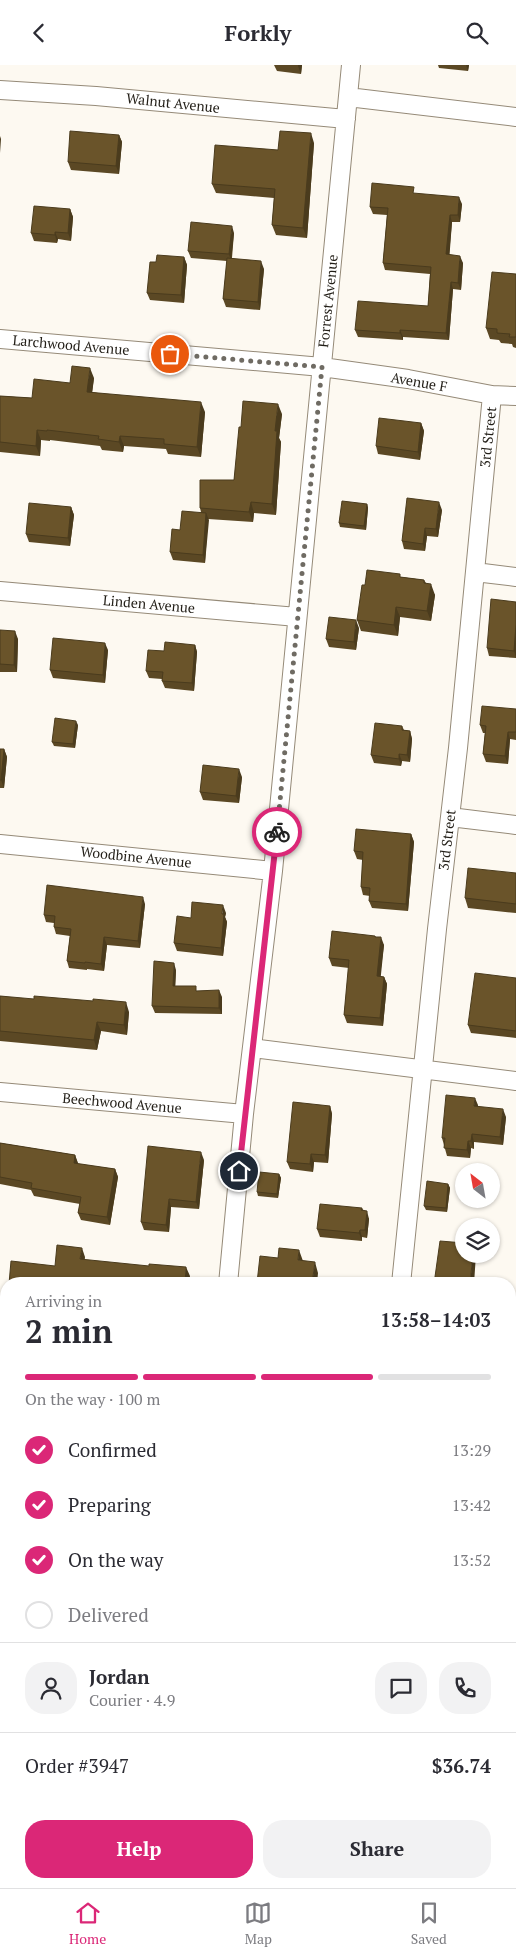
<!DOCTYPE html>
<meta charset="utf-8">
<style>
:root{--surface:#fff;--page:#f2f2f3;--text:#2b2b33;--muted:#7c7c81;--line:#e1e1e2;--accent:#db2777}
body{margin:0;font-family:"PT Serif",serif;background:var(--page);color:var(--text);height:100vh;display:flex;flex-direction:column;font-size:19px;white-space:nowrap}
*{box-sizing:border-box;margin:0}
p{font-size:16px;color:var(--muted)}
.icon{flex:none;width:28px;height:28px;fill:none;stroke:currentColor;stroke-width:2;stroke-linecap:round;stroke-linejoin:round}
.map{position:relative;flex:1;overflow:hidden}
.sheet{position:absolute;left:0px;top:1212px;width:516px;height:611px;display:flex;flex-direction:column;background:var(--surface);border-radius:20px 20px 0 0;box-shadow:0 1px 4px #0004}
.sheet>*{flex:none}
.needle{width:32px;rotate:329deg}
.controls{position:absolute;left:455px;top:1098px;display:grid;gap:10px}
.controls a{display:grid;place-items:center;width:45px;height:45px;border-radius:50%;background:var(--surface);box-shadow:0 1px 4px #0004;font-size:25px}
.pin{position:absolute;display:grid;place-items:center;width:42px;height:42px;color:#fff;margin:-21px;border:2px solid #fff;border-radius:50%;box-shadow:0 1px 5px #0007}
.courier{position:absolute;display:grid;place-items:center;width:50px;height:50px;margin:-25px;border:4px solid #db2777;border-radius:50%;background:#fff;color:#222;box-shadow:0 1px 6px #0007}
.summary em{font-style:normal;font-weight:700}
.summary div{display:flex;flex-direction:column-reverse}
.summary{display:flex;align-items:center;justify-content:space-between;height:85px;padding:0 25px}
h1{font-size:32px;font-weight:700;line-height:38px}
.bar{display:grid;grid-template-columns:repeat(4,1fr);gap:8px 5px;align-content:center;height:60px;padding:0 25px}
.bar i{height:6px;border-radius:4px;background:var(--line)}
.bar .current{background:var(--accent)}
.bar p{grid-column:span 4}
.line{display:flex;align-items:center;gap:12px;padding:0 25px;border-top:1px solid var(--line)}
.line div{flex:1}
.round{display:grid;place-items:center;flex:none;width:52px;height:52px;border-radius:20px;background:var(--page)}
ol{padding:0 25px;list-style:none}
li{display:flex;align-items:center;gap:15px;height:55px}
li p{margin-inline-start:auto}
li .icon{padding:5px;border-radius:50%;background:var(--accent);color:#fff;stroke-width:4}
li:last-child{color:var(--muted)}
li i{width:28px;height:28px;border:2px solid var(--line);border-radius:50%}
.button{display:flex;gap:10px;margin-top:auto;padding:10px 25px}
.button a{flex:1;height:58px;border-radius:20px;background:var(--accent);color:#fff;font-size:20px;font-weight:700;line-height:58px;text-align:center}
.button a+a{background:var(--page);color:var(--text)}
header{display:flex;justify-content:space-between;align-items:center;height:65px;padding:0 25px;background:var(--surface);font-size:22px;font-weight:700}
.dock{display:flex;justify-content:space-around;align-items:center;height:70px;border-top:1px solid var(--line);background:var(--surface);font-size:14px;color:var(--muted)}
.dock a{display:grid;justify-items:center;gap:2px}
.dock .current{color:var(--accent)}
.map>svg:first-child{display:block}
.lines{fill:none;stroke-linecap:round;stroke-linejoin:round}
.street-casing{stroke:#958a78;stroke-width:20}
.street{stroke:#fff;stroke-width:18}
.wall{fill:#5b4824}
.shaded-wall{fill:#4a3b1d}
.building{fill:#6a542a;stroke:#4a3b1d}
.done{stroke:#6f6b63;stroke-width:5;stroke-dasharray:0 9}
.route{stroke:#db2777;stroke-width:6}
.labels{text-anchor:middle;stroke-width:5;stroke-linejoin:round;paint-order:stroke}
.street-label{font-size:14px;fill:#221e17;stroke:#fff}
</style>
<header><svg class="icon" aria-label="back" viewBox="0 0 24 24"><path d="M15 5l-7 7 7 7"/></svg>Forkly<svg class="icon" aria-label="search" viewBox="0 0 24 24"><circle cx="10" cy="10" r="6"/><path d="M15 15l6 6"/></svg></header>
<div class="map">
<svg width="516" height="1823" viewBox="0 0 516 1823">
<rect width="100%" height="100%" fill="#fdf9f1"/>
<g class="lines">
<defs>
<path id="street" d="M0,25L96,31L346,54
M348,32L516,52
M0,274L322,302L408,314L492,330L516,331
M475,507L516,512
M0,526L297,552
M450,752L516,760
M0,779L273,806
M252,983L516,1016
M0,1027L244,1049
M228,1219L244,1049L273,806L351,0
M401,1219L437,864L458,683L492,330
M0,1283L6,1284
M510,1308L516,1309
M0,1496L6,1497
M510,1560L516,1561
M0,1793L6,1794
M199,1818L252,1823
M337,1823V1818"/>
</defs>
<use href="#street" class="street-casing"/>
<use href="#street" class="street"/>
</g>
<path class="wall" d="M274,0H302L301,9L277,6Z
M438,0H469L468,6L439,3Z
M119,70L122,77L119,109L71,105L68,97Z
M314,78L307,173L276,170L272,160L274,133L216,128L212,119L278,85Z
M417,129L462,139L460,157H452L449,190L463,198L461,225L453,224L449,275L403,272V275L358,272L355,265L428,241L430,209L385,205L383,198L387,150L373,149L370,142Z
M70,144L73,152L71,176L58,174L57,178L34,176L31,168Z
M234,168L232,193L264,204L260,245L226,242L223,234L227,196L191,193L188,186Z
M184,192L187,200L184,238L150,235L147,228L156,197Z
M516,209V283L513,282L512,279L501,278L499,275L490,274L486,263Z
M94,313L92,327L205,347L201,392L168,389L166,384L124,381L123,387L102,385L100,381L50,375V376L41,375L40,391L0,387V331L32,333L70,318Z
M282,349L279,373L281,377L276,450L254,448L253,457L208,454L205,498L173,495L170,487L180,465L201,447L200,443L234,415L241,362Z
M421,358L424,366L420,395L378,389L376,381Z
M367,439L368,443L366,465L340,462L339,458Z
M71,442L74,450L70,481L29,477L26,469Z
M442,445L438,472L427,471L425,486L404,484L402,476Z
M401,512L424,515L426,518L435,530L431,556L400,552L398,571L361,566L357,555L365,520Z
M516,537V593L489,591L487,583Z
M359,563L356,585L329,582L326,574Z
M0,565L18,574L17,607H0Z
M195,580L197,587L194,626L165,623L162,616V614L149,613L146,606L164,586Z
M108,585L105,618L53,613L50,605Z
M516,644V675L510,674L508,699L486,697L483,689L485,668H483L480,660Z
M78,660L75,683L54,681L52,677Z
M402,661L404,665L410,666L412,674L410,697L402,696L401,701L374,698L371,690Z
M0,684H4L7,692L4,723H0Z
M242,712L239,738L203,735L200,727Z
M411,769L414,777L408,846L372,843L369,836L370,831L363,830L361,822L363,795L357,794L354,786Z
M516,808V848L468,843L465,833Z
M145,839L140,883L107,880L104,906L87,904V905L69,903L67,896L70,871L56,869L54,862V858L46,857L44,850Z
M226,848L225,852L227,857L223,891L177,886L174,878L191,853Z
M375,871L384,880L380,911L384,912L387,919L383,961L347,958L344,950L349,903L332,901L329,893Z
M176,905L175,921L222,932V949L155,948L152,941Z
M516,913V973L471,968L468,960Z
M0,931L129,947L127,970L101,966L97,985L0,976Z
M478,1040V1042L506,1052L503,1080L474,1077V1084L471,1083L470,1093L447,1091L442,1073Z
M330,1041L332,1049L328,1098L314,1097L313,1107L290,1104L287,1097Z
M0,1078L75,1090L78,1099L115,1104L118,1112L110,1160L81,1155L78,1148L80,1139L34,1131L31,1125L0,1119Z
M204,1095L199,1144L171,1142L169,1167L144,1165L141,1157Z
M279,1109L281,1113L278,1133L258,1131L257,1127Z
M448,1119L450,1123L447,1147L426,1145L424,1141Z
M362,1143L369,1154L367,1173L362,1172V1176L320,1172L317,1164Z
M0,1328H6V1371L0,1370Z
M510,1466L516,1467V1515L511,1514L510,1513Z
M510,1600H516V1646L510,1645Z
M6,1671V1736L0,1735V1685H2Z
M510,1756H516V1795L510,1794Z"/>
<path class="shaded-wall" d="M298,0H302L301,9L298,1Z
M466,0H469L468,6Z
M311,68L314,78L307,173L303,163Z
M119,70L122,77L119,109L116,101Z
M0,71L1,74L0,88Z
M459,132L462,139L460,157L458,150Z
M70,144L73,152L71,176L68,168Z
M450,150L452,157L449,197L446,189Z
M232,161L234,168L231,196L229,189Z
M55,167L58,174L57,178L55,170Z
M460,191L463,198L461,225L458,218Z
M184,192L187,200L184,238L181,230Z
M261,196L264,204L260,245L258,237Z
M451,217L453,224L449,275L446,268Z
M400,265L403,272V275L400,268Z
M90,303L94,313L91,337L87,327Z
M201,337L205,347L201,392L197,382Z
M278,339L282,349L279,373L281,377L276,450L272,439L275,366Z
M421,358L424,366L420,395L418,387Z
M37,365L41,375L40,391L36,381Z
M120,371L124,381L123,387L119,377Z
M251,437L254,448L253,457L249,447Z
M439,437L442,445L438,472L436,464Z
M367,439L368,443L366,465L364,461Z
M71,442L74,450L70,481L68,473Z
M206,448L209,455L205,498L203,490Z
M425,463L427,471L425,486L423,479Z
M431,519L435,530L431,556L427,546Z
M396,542L400,552L398,571L394,560Z
M356,555L359,563L356,585L354,577Z
M516,560V592L514,586Z
M15,566L18,574L17,607L14,600Z
M105,578L108,585L105,618L103,610Z
M195,580L197,587L194,626L192,618Z
M76,656L78,660L75,683L73,679Z
M410,666L412,674L410,697L407,690Z
M508,667L510,674L508,699L505,691Z
M4,684L7,692L4,723L1,715Z
M399,689L402,696L401,701L399,694Z
M239,704L242,712L239,738L236,731Z
M411,769L414,777L408,846L406,839Z
M143,832L145,839L140,883L138,876Z
M223,840L226,848L225,852L227,857L223,891L221,883Z
M104,872L107,880L104,906L101,899Z
M381,872L384,880L380,919L377,911Z
M174,898L176,905L175,928L173,921Z
M384,912L387,919L383,961L380,953Z
M219,925L222,932V949L219,943Z
M126,937L129,947L127,970L124,960Z
M97,957L101,966L97,985L94,975Z
M475,1033L478,1040L477,1049L474,1041Z
M330,1041L332,1049L328,1098L325,1090Z
M503,1044L506,1052L503,1080L500,1072Z
M472,1069L474,1077V1084L471,1076Z
M468,1076L471,1083L470,1093L467,1085Z
M201,1087L204,1095L199,1144L196,1137Z
M311,1089L314,1097L313,1107L310,1099Z
M75,1090L78,1098L77,1106L74,1098Z
M115,1104L118,1112L110,1160L107,1152Z
M279,1109L281,1113L278,1133L277,1129Z
M448,1119L450,1123L447,1147L446,1143Z
M169,1134L171,1142L169,1167L166,1160Z
M367,1146L369,1154L367,1173L365,1165Z
M360,1165L362,1172V1176L359,1168Z
M82,1183L85,1192L84,1203L80,1194Z
M299,1185L303,1196L298,1195Z
M473,1189H476L474,1219H470Z
M315,1197L318,1208L317,1219H312Z
M186,1202L190,1211L189,1219H185Z"/>
<path class="building" d="M70,66L119,70L116,101L68,97Z
M280,66L311,68L303,163L272,160L275,124L212,119L215,80L278,85Z
M372,118L414,122L413,128L459,132L458,150H450L446,189L460,191L458,218L451,217L446,268L400,265V268L355,265L358,236L428,241L431,202L383,198L388,143L370,142Z
M34,141L70,144L68,168L55,167V170L31,168Z
M191,157L232,161L229,189L188,186Z
M157,190L184,192L181,230L147,228L150,197H156Z
M227,193L261,196L258,237L223,234Z
M492,207L516,209V272H509L510,269L497,268V264L486,263Z
M72,301L90,303L87,327L201,337L197,382L164,379V374L120,371L119,377L98,374L99,371L47,365V366L37,365L36,381L0,377V331L32,333L34,314L70,318Z
M243,336L278,339L275,366H277L272,439L251,437L249,447L200,443V415H234L239,362H241Z
M379,353L421,358L418,387L376,381Z
M407,433L439,437L436,464L425,463L423,479L402,476Z
M342,436L367,439L364,461L339,458Z
M29,438L71,442L68,473L26,469Z
M182,446L206,448L203,490L170,487L172,464L180,465Z
M367,505L400,509V512L424,515V518L431,519L427,546L396,542L394,560L357,555L362,520H365Z
M491,534L516,537V560L514,586L487,583Z
M329,552L356,555L354,577L326,574Z
M0,565L15,566L14,600L0,599Z
M53,573L105,578L103,610L50,605Z
M165,577L195,580L192,618L162,616L163,607L146,606L148,585L164,586Z
M482,641L516,644V667H508L505,691L483,689L486,661L480,660Z
M55,653L76,656L73,679L52,677Z
M375,658L402,661V665L410,666L407,690L399,689V694L371,690Z
M0,684H4L1,715H0Z
M203,700L239,704L236,731L200,727Z
M356,764L411,769L406,839L369,836L370,823L361,822L363,787L354,786Z
M468,803L516,808V839L465,833Z
M47,820L143,832L138,876L104,872L101,899L85,897V898L67,896L71,864L54,862L55,851L44,850Z
M192,837L223,840L222,849H224L221,883L174,878L177,851L191,853Z
M332,866L375,871V872H381L377,911L384,912L380,953L344,950L349,895L329,893Z
M154,896L174,898L173,921H196V926L219,925V943L152,941Z
M475,908L516,913V966L468,960Z
M0,931L34,934V931L93,936V934L126,937L124,960L97,957L94,975L0,966Z
M446,1030L475,1033L474,1041L503,1044L500,1072L472,1069L471,1076H468L467,1085L444,1083L445,1073H442Z
M293,1037L330,1041L325,1090L311,1089L310,1099L287,1097Z
M0,1078L75,1090L74,1098L115,1104L107,1152L78,1148L81,1132L31,1123L32,1118L0,1112Z
M148,1081L201,1087L196,1137L169,1134L166,1160L141,1157Z
M259,1107L279,1109L277,1129L257,1127Z
M427,1116L448,1119L446,1143L424,1141Z
M320,1139L362,1143L361,1145L367,1146L365,1165H360L359,1168L317,1164Z
M440,1176L464,1178V1189H473L470,1219H434Z
M57,1180L82,1183L80,1194L149,1201V1199L186,1202L185,1219H9L11,1196L55,1201Z
M279,1183L299,1185L298,1195L315,1197L312,1219L257,1218L260,1191L278,1193Z
M0,1328H6V1364L0,1363Z
M510,1466L516,1467V1507L510,1506Z
M510,1600H516V1639L510,1638Z
M4,1671H6V1728L0,1727V1685H2Z
M510,1756H516V1787H510Z"/>
<g class="lines">
<path class="done" d="M170,289L322,302L277,767"/>
<path class="route" d="M239,1106L277,767"/>
</g>
<g class="labels">
<g class="street-label">
<text transform="translate(173 38) rotate(6)" y="5">Walnut Avenue</text>
<text transform="translate(328 236) rotate(-84)" y="5">Forrest Avenue</text>
<text transform="translate(71 280) rotate(5)" y="5">Larchwood Avenue</text>
<text transform="translate(419 317) rotate(10)" y="5">Avenue F</text>
<text transform="translate(488 372) rotate(-84)" y="5">3rd Street</text>
<text transform="translate(149 539) rotate(5)" y="5">Linden Avenue</text>
<text transform="translate(447 775) rotate(-83)" y="5">3rd Street</text>
<text transform="translate(136 792) rotate(6)" y="5">Woodbine Avenue</text>
<text transform="translate(122 1038) rotate(5)" y="5">Beechwood Avenue</text>
</g>
</g>
</svg>
<div class="controls">
<a><svg class="needle" viewBox="-14 -14 28 28"><path d="M0-13l5 13h-10z" fill="#e53935"/><path d="M0 13l5-13h-10z" fill="#7c7c81"/></svg></a>
<a><svg class="icon" aria-label="layers" viewBox="0 0 24 24"><path d="M12 4l9 5-9 5-9-5zM3 14l9 5 9-5"/></svg></a>
</div>
<div class="pin" style="left:170px;top:289px;background:#ea580c"><svg class="icon" aria-label="bag" viewBox="0 0 24 24"><path d="M5 8h14l-1 12H6zM9 8a3 3 0 0 1 6 0"/></svg></div>
<div class="pin" style="left:239px;top:1106px;background:#1f2937"><svg class="icon" aria-label="home" viewBox="0 0 24 24"><path d="M3 11l9-7 9 7M6 9v11h12V9"/></svg></div>
<div class="courier" style="left:277px;top:767px"><svg class="icon" aria-label="bike" viewBox="0 0 24 24"><circle cx="6" cy="16" r="4"/><circle cx="18" cy="16" r="4"/><path d="M6 16l4-8h5l3 8M10 8l3 8H6M13 5h3"/></svg></div>
<section class="sheet">
<div class="summary"><div><h1>2 min</h1><p>Arriving in</p></div><em>13:58–14:03</em></div>
<div class="bar"><i class="current"></i><i class="current"></i><i class="current"></i><i></i><p>On the way · 100 m</p></div>
<ol>
<li><svg class="icon" aria-label="check" viewBox="0 0 24 24"><path d="M5 12l5 5 9-10"/></svg>Confirmed<p>13:29</p></li>
<li><svg class="icon" aria-label="check" viewBox="0 0 24 24"><path d="M5 12l5 5 9-10"/></svg>Preparing<p>13:42</p></li>
<li><svg class="icon" aria-label="check" viewBox="0 0 24 24"><path d="M5 12l5 5 9-10"/></svg>On the way<p>13:52</p></li>
<li><i></i>Delivered</li>
</ol>
<div class="line" style="height:90px"><a class="round"><svg class="icon" aria-label="person" viewBox="0 0 24 24"><circle cx="12" cy="8" r="4"/><path d="M4 21q1-7 8-7t8 7"/></svg></a><div><b>Jordan</b><p>Courier · 4.9</p></div><a class="round"><svg class="icon" aria-label="chat" viewBox="0 0 24 24"><path d="M4 5h16v11H9l-5 4z"/></svg></a><a class="round"><svg class="icon" aria-label="phone" viewBox="0 0 24 24"><path d="M5 4h4l2 5-3 2q2 4 5 5l2-3 5 2v4C11 20 4 13 5 4z"/></svg></a></div>
<div class="line" style="height:65px"><div>Order #3947</div><b>$36.74</b></div>
<div class="button"><a>Help</a><a>Share</a></div>
</section>
</div>
<nav class="dock">
<a class="current"><svg class="icon" aria-label="home" viewBox="0 0 24 24"><path d="M3 11l9-7 9 7M6 9v11h12V9"/></svg>Home</a>
<a><svg class="icon" aria-label="map" viewBox="0 0 24 24"><path d="M3 6l6-2 6 2 6-2v14l-6 2-6-2-6 2zM9 4v14M15 6v14"/></svg>Map</a>
<a><svg class="icon" aria-label="saved" viewBox="0 0 24 24"><path d="M7 4h10v16l-5-4-5 4z"/></svg>Saved</a>
</nav>
